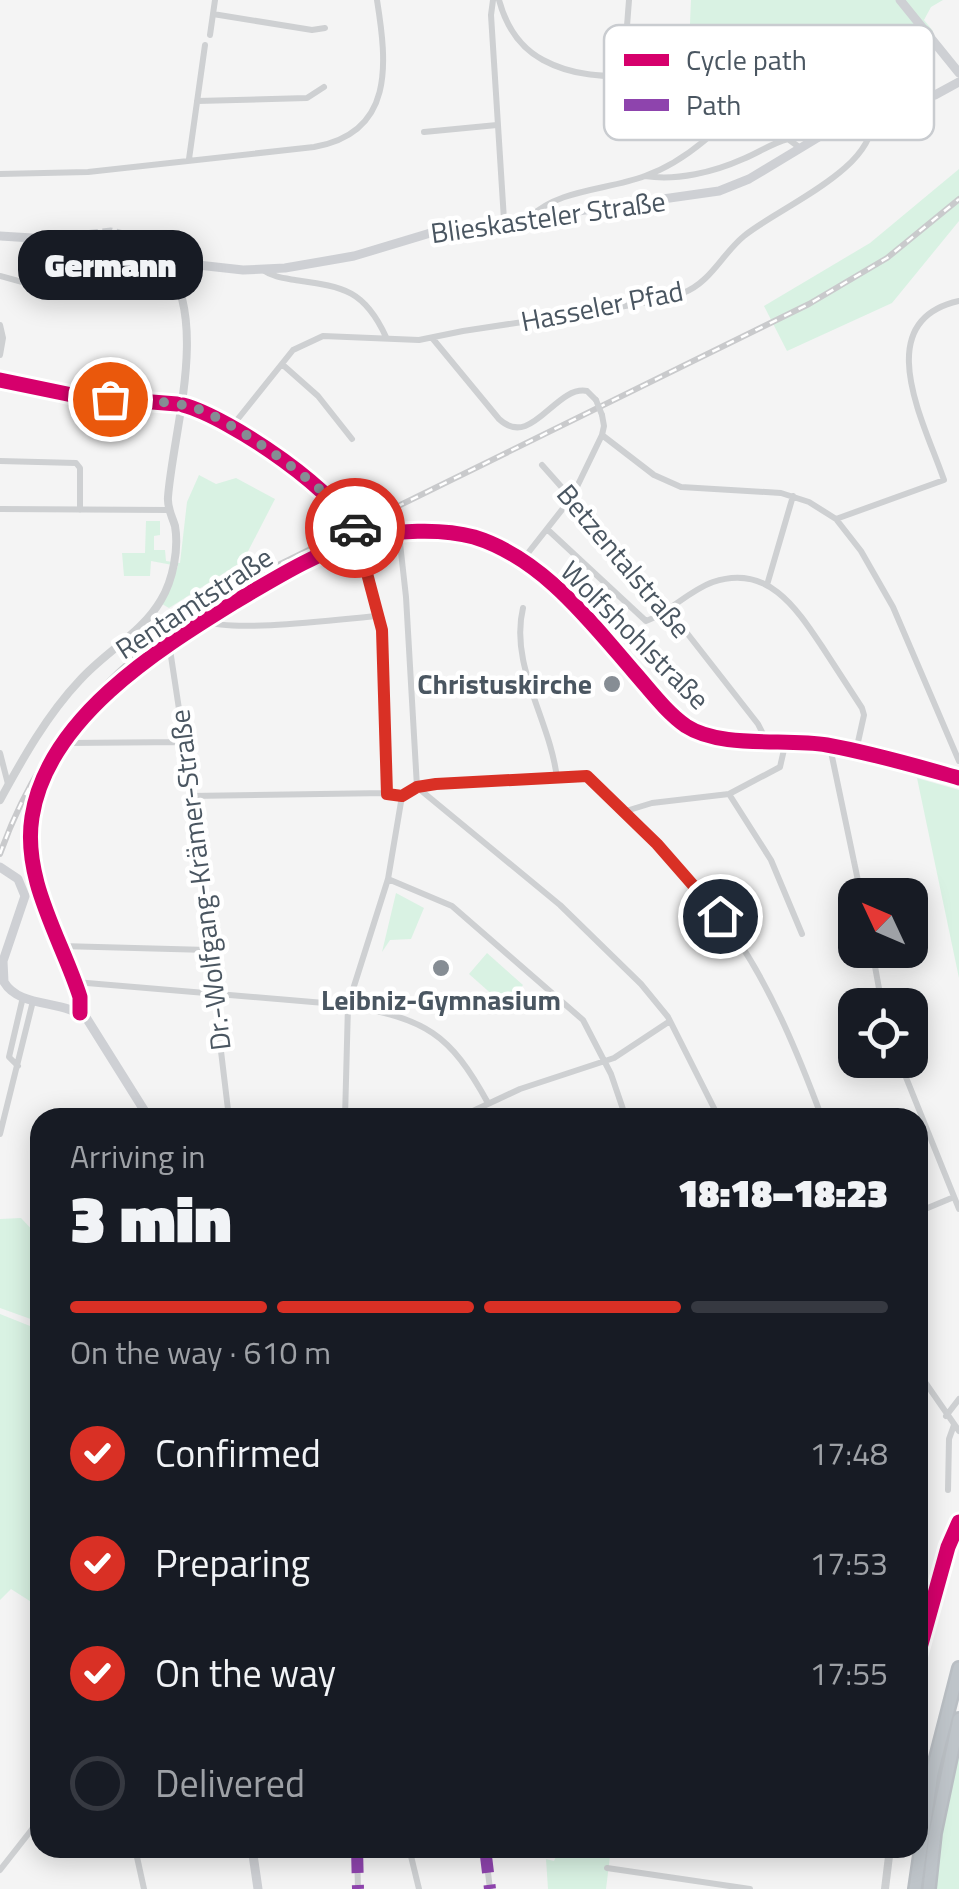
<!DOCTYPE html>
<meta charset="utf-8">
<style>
:root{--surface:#171b24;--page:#242831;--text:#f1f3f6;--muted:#9ea1a6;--line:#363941;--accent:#d93025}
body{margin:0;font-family:"Titillium Web",sans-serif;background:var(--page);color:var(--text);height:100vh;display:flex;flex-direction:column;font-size:38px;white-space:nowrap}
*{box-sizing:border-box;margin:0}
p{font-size:32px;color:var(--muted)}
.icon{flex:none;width:55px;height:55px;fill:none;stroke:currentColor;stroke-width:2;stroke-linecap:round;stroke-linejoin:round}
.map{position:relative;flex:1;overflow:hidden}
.side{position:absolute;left:30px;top:1108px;width:898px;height:750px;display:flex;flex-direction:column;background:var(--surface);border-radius:30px;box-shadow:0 5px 25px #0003}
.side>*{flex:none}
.needle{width:65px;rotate:314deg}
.fabs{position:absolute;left:838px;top:878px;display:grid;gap:20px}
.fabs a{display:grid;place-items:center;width:90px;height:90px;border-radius:20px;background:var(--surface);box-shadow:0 5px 25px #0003;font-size:50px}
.pin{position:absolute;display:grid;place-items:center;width:85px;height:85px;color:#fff;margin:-42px;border:5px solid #fff;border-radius:50%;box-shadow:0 2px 10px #0007}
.courier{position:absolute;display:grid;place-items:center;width:100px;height:100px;margin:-50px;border:8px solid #d93025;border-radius:50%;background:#fff;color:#222;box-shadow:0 2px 12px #0007}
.bubble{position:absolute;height:70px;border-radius:30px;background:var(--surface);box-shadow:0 5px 25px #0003;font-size:32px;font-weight:800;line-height:70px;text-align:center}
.headline em{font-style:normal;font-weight:800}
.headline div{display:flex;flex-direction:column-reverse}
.headline{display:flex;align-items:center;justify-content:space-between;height:170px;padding:0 40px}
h1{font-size:65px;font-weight:800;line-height:75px}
.bar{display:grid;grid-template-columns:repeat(4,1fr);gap:15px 10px;align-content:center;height:120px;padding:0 40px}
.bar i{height:12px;border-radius:8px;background:var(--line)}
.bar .on{background:var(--accent)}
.bar p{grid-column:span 4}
ol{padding:0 40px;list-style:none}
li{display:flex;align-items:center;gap:30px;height:110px}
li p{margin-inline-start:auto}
li .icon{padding:10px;border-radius:50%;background:var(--accent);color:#fff;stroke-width:4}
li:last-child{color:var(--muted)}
li i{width:55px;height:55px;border:5px solid var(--line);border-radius:50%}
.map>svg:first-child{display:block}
.green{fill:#d9f2e3}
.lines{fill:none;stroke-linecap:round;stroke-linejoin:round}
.secondary-tunnel{stroke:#d2d4d7;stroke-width:9;stroke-dasharray:9 4.5;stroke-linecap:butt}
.motorway-casing{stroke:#b9bec3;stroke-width:16}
.minor{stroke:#ced0d2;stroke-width:6}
.tertiary{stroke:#ced0d2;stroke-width:8}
.secondary{stroke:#ced0d4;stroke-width:9}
.motorway{stroke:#bec4c9;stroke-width:11}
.rail-casing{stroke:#c9cacc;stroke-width:6}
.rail{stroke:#fff;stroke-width:2.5;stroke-dasharray:8;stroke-linecap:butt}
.minor-bridge{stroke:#ced0d2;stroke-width:6}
.quiet{stroke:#8e44ad;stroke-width:12;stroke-dasharray:25 12;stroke-linecap:butt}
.cycleway-casing{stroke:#fff;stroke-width:21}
.cycleway{stroke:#d6006c;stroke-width:15}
.done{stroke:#868d94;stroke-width:10;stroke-dasharray:0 18}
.route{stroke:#d93025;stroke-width:12}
.poi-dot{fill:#868d94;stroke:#fff;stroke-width:4}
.labels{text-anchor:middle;stroke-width:9;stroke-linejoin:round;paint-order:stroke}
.street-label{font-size:28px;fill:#4a5661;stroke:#fff}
.poi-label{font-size:28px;font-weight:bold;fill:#4a5661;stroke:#fff;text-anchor:end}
.key{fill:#fff;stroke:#c9ccd0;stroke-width:2.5}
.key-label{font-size:28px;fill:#4a5661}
</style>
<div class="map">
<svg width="959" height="1889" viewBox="0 0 959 1889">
<rect width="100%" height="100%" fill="#f4f4f4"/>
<path class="green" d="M691,0H943L931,7L924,20L933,31L688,70Z
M959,169V221L892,303L787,351L764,306L870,243Z
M199,475L216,484L236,478L275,499L243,561L169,608L162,604L178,566L151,561L150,576H124L122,553H145L146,521H160V535L154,536V550H165L166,561L180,563L187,502Z
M917,778L959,790V978Z
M396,893L424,908L411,939L390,940L382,952Z
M487,953L523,985L505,1006L469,974Z
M21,1218L40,1238L36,1259L40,1260L39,1322L0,1308V1219Z
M0,1314L40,1330V1604L36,1605L11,1589L0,1600Z
M959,1732V1889H933Z
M560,1848H611L606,1889H548L546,1859L554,1861Z"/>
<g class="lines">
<path class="secondary-tunnel" d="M49,239L111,232L135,238"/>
<defs>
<path id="motorway" d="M915,1889L932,1773L959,1668
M929,1889L935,1833L959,1719"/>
</defs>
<use href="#motorway" class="motorway-casing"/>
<path class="minor" d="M493,0L491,15L504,220
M499,0C506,26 519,47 543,60C556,67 572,72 587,74C617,79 778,79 704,141C687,155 665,169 645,176C608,190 559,189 530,217
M213,14L312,30L325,28
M210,35L215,0
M623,78L629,0
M197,101L307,98L324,87
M424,132L497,125
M189,159L205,45
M0,174L88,172L314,147C395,133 387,63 377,0
M645,176C677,181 714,172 743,159C758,153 772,143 788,139L799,147
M263,270C273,277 283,278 295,280C343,287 364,289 386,337
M0,276L44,288L81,289L167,266
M0,325L3,338L0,355
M433,339L499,419C532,450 555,385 587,391L596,400
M283,365L318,396L352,439
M0,380L36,390L183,405L209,413L248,435L345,513L360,540L381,630L387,793
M233,425L293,350L323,336L419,340L463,331C511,324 559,316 608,309C633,304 659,302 683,293C711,282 722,254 744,236C779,207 879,168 872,115
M602,435L654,475L681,487L781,493L809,502L836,519L861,551L893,607L959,761
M0,461L76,463L80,468V510
M542,465L658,596L758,724L766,740
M0,509L169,510
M836,519L944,480C925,424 868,321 959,301
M547,529L646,621C669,613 688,591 713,582C768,563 797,609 823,648C836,668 849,688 862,708L864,715L856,751
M399,534L406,597L417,787
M528,553L572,497L602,435L604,426L602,415
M767,585L793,496
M523,608C509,666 551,721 557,779
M205,621C233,633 342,619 378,616
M169,643L184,742L229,1118
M67,743L184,742
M830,747L861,895
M0,753L8,784
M418,788L560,905L641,984L668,1017L719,1118
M729,794L771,860L802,934
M190,796L387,793L402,796
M402,796L417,787L436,784L587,777L595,781C644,829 695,878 735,936C772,990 799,1056 822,1118
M626,811L652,803L729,794L780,767L786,741
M388,879L452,906L583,1020L611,1074L626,1118
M61,946L208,950
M872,950L882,1005
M75,982L348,1005C426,1020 449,1032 488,1103
M80,1013V997C62,940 22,880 32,817C47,719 157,650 233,603C274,579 315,553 361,539C393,530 442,528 474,537C542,558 589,620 634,672C650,690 666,712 686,726C721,749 786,738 827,745C872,753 916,766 959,778
M899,1060L959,1209
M18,1066L9,1057L23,997
M345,1118L348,1005L388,879L402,796
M458,1118L520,1089L614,1058L670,1021
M0,1134L33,1001
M918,1212L954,1197
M918,1372L959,1431
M946,1416L959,1399
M948,1490L949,1439L954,1425
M135,1848L144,1889
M357,1848L358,1889
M409,1848L419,1889
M485,1848L490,1889
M607,1868L750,1889
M0,1870L40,1819"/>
<path class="tertiary" d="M0,800C23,758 47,715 80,680C105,652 142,633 161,600C173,580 179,549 175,526C172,516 167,508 168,497C173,432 208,325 168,266
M918,1655L948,1547L959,1522
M885,1889L890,1848"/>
<path class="secondary" d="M900,0L959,73
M0,236L49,239
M135,238L155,250L168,266L189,264L243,270L285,268L354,256L437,231L719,191L749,179L837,126L935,95L959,82
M0,867L18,879L25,896L3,961L4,982C20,1009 64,999 87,1019L149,1118
M252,1848L258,1889"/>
<use href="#motorway" class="motorway"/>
<defs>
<path id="rail" d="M0,854C48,719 138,639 262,573L809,304L887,258L959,199"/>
</defs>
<use href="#rail" class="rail-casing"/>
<use href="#rail" class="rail"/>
<path class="minor-bridge" d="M596,400L602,415"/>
<path class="quiet" d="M357,1848L358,1889
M485,1848L490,1889"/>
<defs>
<path id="cycleway" d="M0,380L77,396L177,404
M183,405C229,417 345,495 360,540
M80,1013V997C62,940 22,880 32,817C47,719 157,650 233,603C274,579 315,553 361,539C393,530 442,528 474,537C542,558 589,620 634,672C650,690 666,712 686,726C721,749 786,738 827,745C872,753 916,766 959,778
M918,1655L948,1547L959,1522"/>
</defs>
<use href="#cycleway" class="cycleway-casing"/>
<use href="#cycleway" class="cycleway"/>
</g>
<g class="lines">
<path class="done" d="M110,399C138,401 168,400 195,408C231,419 339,495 355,528"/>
<path class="route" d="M355,528L382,630L387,794L402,796L417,787L436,784L587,776L657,844L720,916"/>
</g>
<g class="poi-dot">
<circle cx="612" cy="684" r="10"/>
<circle cx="441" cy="968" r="10"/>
</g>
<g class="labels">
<g class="street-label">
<text transform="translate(548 217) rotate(-8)" y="10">Blieskasteler Straße</text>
<text transform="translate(602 306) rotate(-11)" y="10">Hasseler Pfad</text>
<text transform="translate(624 561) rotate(50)" y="10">Betzentalstraße</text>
<text transform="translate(194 603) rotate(-33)" y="10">Rentamtstraße</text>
<text transform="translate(635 635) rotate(45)" y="10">Wolfshohlstraße</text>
<text transform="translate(200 880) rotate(-97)" y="10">Dr.-Wolfgang-Krämer-Straße</text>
</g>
<g class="poi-label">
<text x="592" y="694">Christuskirche</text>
<text x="441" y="1010" text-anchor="middle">Leibniz-Gymnasium</text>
</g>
</g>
<rect x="604" y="25" width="330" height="115" rx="15" class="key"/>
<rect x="624" y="54" width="45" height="12" fill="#d6006c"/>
<rect x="624" y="99" width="45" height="12" fill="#8e44ad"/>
<g class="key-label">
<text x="686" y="70">Cycle path</text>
<text x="686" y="115">Path</text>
</g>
</svg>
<div class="fabs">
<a><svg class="needle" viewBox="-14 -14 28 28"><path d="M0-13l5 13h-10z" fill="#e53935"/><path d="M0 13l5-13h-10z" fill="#9ea1a6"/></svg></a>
<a><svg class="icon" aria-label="locate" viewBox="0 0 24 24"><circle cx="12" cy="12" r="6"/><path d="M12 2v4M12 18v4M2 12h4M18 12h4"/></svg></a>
</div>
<div class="pin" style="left:110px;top:399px;background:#ea580c"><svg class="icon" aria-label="bag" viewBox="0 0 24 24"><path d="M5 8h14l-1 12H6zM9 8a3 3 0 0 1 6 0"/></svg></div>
<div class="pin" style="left:720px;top:916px;background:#1f2937"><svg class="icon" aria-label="home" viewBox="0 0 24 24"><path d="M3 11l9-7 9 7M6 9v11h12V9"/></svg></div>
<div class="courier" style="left:355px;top:528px"><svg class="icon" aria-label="car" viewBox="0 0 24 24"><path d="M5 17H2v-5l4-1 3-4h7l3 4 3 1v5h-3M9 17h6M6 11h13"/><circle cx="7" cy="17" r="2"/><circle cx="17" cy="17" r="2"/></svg></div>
<div class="bubble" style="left:18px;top:230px;width:185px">Germann</div>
<section class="side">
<div class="headline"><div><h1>3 min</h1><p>Arriving in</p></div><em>18:18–18:23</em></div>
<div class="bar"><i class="on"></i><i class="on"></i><i class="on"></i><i></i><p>On the way · 610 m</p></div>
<ol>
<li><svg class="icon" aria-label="check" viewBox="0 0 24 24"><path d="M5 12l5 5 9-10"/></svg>Confirmed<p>17:48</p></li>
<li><svg class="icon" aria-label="check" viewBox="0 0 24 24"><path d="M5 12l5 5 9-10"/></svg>Preparing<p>17:53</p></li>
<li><svg class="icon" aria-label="check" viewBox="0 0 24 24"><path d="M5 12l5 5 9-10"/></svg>On the way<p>17:55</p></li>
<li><i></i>Delivered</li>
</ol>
</section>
</div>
